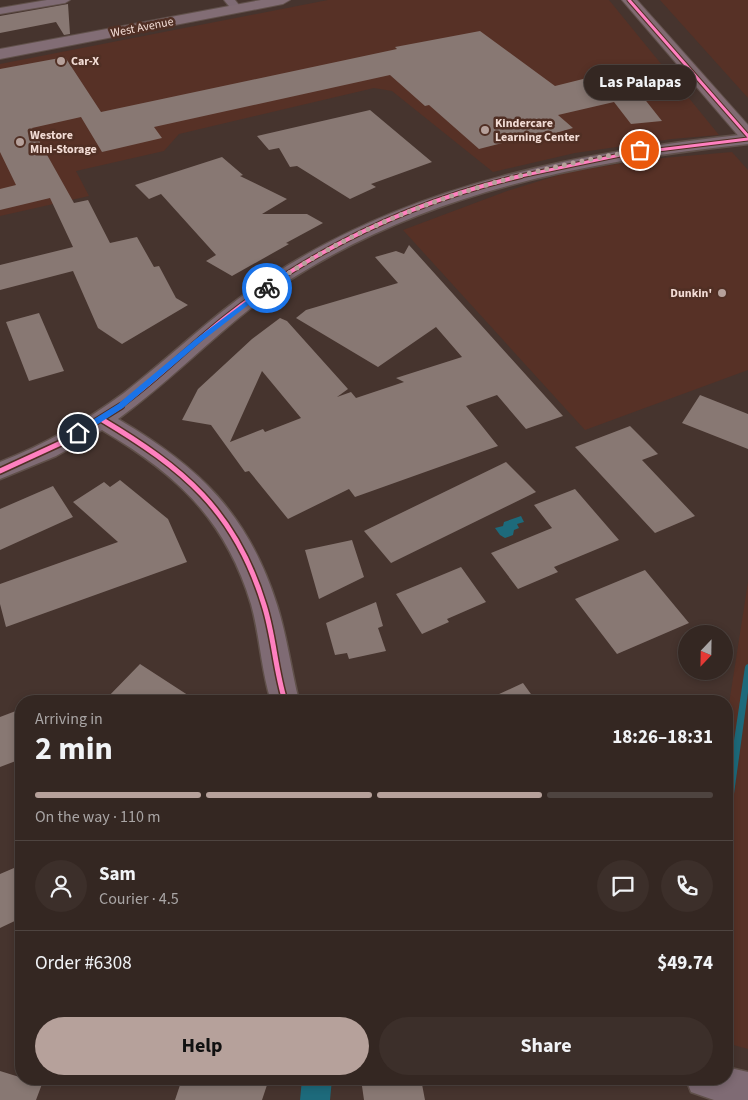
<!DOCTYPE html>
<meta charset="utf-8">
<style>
:root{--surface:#342722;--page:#3c2f2a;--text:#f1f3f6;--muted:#a9a5a5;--line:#4e4440;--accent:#b6a19b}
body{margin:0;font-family:"Source Sans 3",sans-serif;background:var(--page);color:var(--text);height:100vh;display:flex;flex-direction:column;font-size:19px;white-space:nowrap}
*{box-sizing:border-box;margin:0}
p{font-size:16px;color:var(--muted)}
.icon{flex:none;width:28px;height:28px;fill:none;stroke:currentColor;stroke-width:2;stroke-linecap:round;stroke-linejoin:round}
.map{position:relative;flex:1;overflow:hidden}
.sheet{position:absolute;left:15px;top:695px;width:718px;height:390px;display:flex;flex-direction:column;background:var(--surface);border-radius:20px;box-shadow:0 2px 8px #0003,0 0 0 1px var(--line)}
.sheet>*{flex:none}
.needle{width:32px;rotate:202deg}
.tools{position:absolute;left:678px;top:625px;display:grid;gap:10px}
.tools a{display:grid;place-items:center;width:55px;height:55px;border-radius:50%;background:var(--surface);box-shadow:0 2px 8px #0003,0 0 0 1px var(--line);font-size:25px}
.pin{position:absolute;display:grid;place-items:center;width:42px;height:42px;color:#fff;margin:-21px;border:2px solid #fff;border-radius:50%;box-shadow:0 1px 5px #0007}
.courier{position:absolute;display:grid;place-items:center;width:50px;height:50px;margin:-25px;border:4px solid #1a73e8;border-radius:50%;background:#fff;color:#222;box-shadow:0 1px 6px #0007}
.bubble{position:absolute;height:35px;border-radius:18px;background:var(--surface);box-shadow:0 2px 8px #0003,0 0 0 1px var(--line);font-size:16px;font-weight:700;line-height:35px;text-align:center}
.headline em{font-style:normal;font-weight:700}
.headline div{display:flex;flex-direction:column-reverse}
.headline{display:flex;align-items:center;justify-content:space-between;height:85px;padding:0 20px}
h1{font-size:32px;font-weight:700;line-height:38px}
.bar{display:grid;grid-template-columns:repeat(4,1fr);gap:8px 5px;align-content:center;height:60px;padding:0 20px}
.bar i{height:6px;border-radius:4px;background:var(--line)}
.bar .current{background:var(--accent)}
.bar p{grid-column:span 4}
.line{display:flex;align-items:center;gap:12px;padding:0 20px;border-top:1px solid var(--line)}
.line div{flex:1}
.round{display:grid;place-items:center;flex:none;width:52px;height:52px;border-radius:26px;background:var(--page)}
.action{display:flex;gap:10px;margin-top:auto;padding:10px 20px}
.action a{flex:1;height:58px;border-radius:30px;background:var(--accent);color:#111;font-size:20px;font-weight:700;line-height:58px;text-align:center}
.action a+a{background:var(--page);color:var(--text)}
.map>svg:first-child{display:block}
.built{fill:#573126}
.water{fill:#1d6a7b}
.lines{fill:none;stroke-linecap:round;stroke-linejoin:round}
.stream{fill:#1d6a7b;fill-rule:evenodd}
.building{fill:#887873;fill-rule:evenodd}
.minor-casing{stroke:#60504a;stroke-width:2}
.tertiary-casing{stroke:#60504a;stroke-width:3}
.secondary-casing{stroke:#60504a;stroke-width:2}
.primary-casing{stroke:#60504a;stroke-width:2}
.minor{fill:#7f6b74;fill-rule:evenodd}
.tertiary{fill:#7f6b74;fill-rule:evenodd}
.secondary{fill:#826d75;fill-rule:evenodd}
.primary{fill:#806b72;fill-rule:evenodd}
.cycleway-far2-casing{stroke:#502f24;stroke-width:5}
.cycleway-far1-casing{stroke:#502f24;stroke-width:6}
.cycleway-casing{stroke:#502f24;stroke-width:8}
.cycleway-far2{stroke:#ff80c0;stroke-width:3}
.cycleway-far1{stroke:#ff80c0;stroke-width:4}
.cycleway{stroke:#ff80c0;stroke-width:5}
.route{fill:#1a73e8}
.done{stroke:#b6a19b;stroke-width:5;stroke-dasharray:0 9}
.poi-dot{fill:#b6a19b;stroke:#502f24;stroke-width:2}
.labels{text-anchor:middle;stroke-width:5;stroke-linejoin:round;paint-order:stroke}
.far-street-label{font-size:12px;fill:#f2dcd5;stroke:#502f24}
.far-poi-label{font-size:12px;font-weight:bold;fill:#f2dcd5;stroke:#502f24;text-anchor:start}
</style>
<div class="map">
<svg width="748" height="1100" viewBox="0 0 748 1100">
<rect width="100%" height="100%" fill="#46342e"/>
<path class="built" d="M328,0H609L719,135L672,139L575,153L493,172L392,91L374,88L179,134L164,151L76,171L89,196L0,216V64Z
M660,0H748V98Z
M732,152L748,170V370L585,430L403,230L507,191L565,173L639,160Z
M748,582V1049L726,1043V723Z"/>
<path class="water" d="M521,516L524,522L517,524L519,528L514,530L513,535L505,538L500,535L495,528L503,526L504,522Z
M302,1079H332L330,1100H300Z"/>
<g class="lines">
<path class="stream" d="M748,664V692L730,823L729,826L726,827V794L745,667L746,665Z"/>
</g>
<path class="building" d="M68,4L70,34L64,35L56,22L0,33V16Z
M480,31L555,86L591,77L620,97L639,92L662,121L631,124L614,102L558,115L573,128L552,134L548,131L479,149L429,105L425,106L390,75L154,127L162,138L102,152L81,117L32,128L74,203L88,200L110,243L137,237L154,267L159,266L176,298L188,305L122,344L98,328L73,271L0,290V265L73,247L50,198L0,210V189L16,185L0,152V69L65,57L101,112L397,49L395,47Z
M370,110L432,162L371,184L376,187L350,199L297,166L290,167L279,148L269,150L257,136Z
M222,157L243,175L240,176L287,199L262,214H307L323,223L286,243L289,244L232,276L206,261L216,255L161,194L149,199L135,185Z
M409,245L563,416L526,429L497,395L466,406L498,446L355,497L349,489L288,519L249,471L245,472L211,425L182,420L198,389L252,339L280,318L287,321L348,389L337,397L351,392L356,398L404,382L396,378L462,357L436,327L378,367L296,318L306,310L398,283L375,257L396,251L404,254ZM262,371L301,418L265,432L263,429L230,442Z
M39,313L64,371L29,381L6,322Z
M700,395L748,414V449L682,423Z
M630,426L658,454L642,460L695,516L655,533L575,447Z
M506,462L536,492L391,563L364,531Z
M120,480L168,519L187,562L6,627L0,604V584L118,542L73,502L104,482L110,487Z
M53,486L73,517L0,550V509Z
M575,489L619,540L554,567L558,572L518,589L491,553L552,528L534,505Z
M352,540L364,577L319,599L305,550Z
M461,567L486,602L447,619L449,622L422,634L396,594Z
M645,570L689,623L617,654L575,599Z
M376,602L383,626L378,628L386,651L349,659L347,653L335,655L326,623Z
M140,664L197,701H104Z
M523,683L536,701H484Z
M21,709V759L0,767V717Z
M21,865V918L0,928V874Z
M0,1071L42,1084L36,1100H0Z
M182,1079H269L262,1100H175Z
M361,1079H421L425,1100H364Z"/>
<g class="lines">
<defs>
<path id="minor" d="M47,0H70L65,3L0,14V8Z
M224,0H235L242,9L237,12L233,11Z"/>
<path id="tertiary" d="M748,134V144C583,162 427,191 285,283C225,323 176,377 118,419C198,466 248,513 277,605C287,636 291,669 299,701H271C261,670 260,636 251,604C225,518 176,474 102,430L56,456L0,479V462C44,445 86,421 124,393C174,354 218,310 271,276C414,183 581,152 748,134Z
M726,1067L748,1072V1100H714L691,1092L686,1079H726Z"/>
<path id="secondary" d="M261,0H290L283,4L0,59V49Z"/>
<path id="primary" d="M622,0H637L748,125V141L742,140Z"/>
</defs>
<use href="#minor" class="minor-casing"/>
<use href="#tertiary" class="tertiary-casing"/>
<use href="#secondary" class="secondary-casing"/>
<use href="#primary" class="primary-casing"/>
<use href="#minor" class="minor"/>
<use href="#tertiary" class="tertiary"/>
<use href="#secondary" class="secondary"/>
<use href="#primary" class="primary"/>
<defs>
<path id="cycleway-far2" d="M629,0L748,136
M516,177L625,154L748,139"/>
<path id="cycleway-far1" d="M119,407C157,380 189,346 226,317C313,249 414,201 521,176"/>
<path id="cycleway" d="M101,419C183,468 235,510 264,605C274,636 275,669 285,701
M0,471L63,442L121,406"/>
</defs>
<use href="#cycleway-far2" class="cycleway-far2-casing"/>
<use href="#cycleway-far1" class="cycleway-far1-casing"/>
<use href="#cycleway" class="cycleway-casing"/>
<use href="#cycleway-far2" class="cycleway-far2"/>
<use href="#cycleway-far1" class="cycleway-far1"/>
<use href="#cycleway" class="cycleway"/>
</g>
<path class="route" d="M265,287L270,288L202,341L123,408L81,435H75V431L118,404L197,338Z"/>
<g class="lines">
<path class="done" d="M267,288C377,209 509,173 640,150"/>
</g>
<g class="poi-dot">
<circle cx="61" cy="61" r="5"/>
<circle cx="485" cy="130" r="5"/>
<circle cx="20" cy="142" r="5"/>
<circle cx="722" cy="293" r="5"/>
</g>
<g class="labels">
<g class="far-street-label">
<text transform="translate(142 27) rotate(-11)" y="4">West Avenue</text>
</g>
<g class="far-poi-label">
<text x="71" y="65">Car-X</text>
<text x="495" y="127">Kindercare<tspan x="495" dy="14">Learning Center</tspan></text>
<text x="30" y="139">Westore<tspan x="30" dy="14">Mini-Storage</tspan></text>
<text x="712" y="297" text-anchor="end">Dunkin'</text>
</g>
</g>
</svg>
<div class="tools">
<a><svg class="needle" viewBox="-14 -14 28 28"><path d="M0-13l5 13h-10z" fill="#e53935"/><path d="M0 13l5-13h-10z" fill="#a9a5a5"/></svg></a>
</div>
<div class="pin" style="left:640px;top:150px;background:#ea580c"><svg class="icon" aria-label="bag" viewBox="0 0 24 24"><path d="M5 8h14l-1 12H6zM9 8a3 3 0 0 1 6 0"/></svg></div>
<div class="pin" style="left:78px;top:433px;background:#1f2937"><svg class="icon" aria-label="home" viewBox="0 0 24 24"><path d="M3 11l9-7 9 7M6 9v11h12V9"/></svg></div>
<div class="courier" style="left:267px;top:288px"><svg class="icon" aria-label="bike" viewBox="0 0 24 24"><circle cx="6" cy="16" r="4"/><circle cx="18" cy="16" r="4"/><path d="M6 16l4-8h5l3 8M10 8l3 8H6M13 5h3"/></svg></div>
<div class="bubble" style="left:584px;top:65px;width:112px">Las Palapas</div>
<section class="sheet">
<div class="headline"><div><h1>2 min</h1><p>Arriving in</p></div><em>18:26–18:31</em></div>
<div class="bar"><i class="current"></i><i class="current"></i><i class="current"></i><i></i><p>On the way · 110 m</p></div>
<div class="line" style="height:90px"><a class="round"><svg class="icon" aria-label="person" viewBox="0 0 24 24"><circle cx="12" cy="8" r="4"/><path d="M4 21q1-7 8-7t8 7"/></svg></a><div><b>Sam</b><p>Courier · 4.5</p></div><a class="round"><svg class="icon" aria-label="chat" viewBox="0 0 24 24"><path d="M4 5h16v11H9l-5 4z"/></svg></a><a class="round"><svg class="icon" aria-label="phone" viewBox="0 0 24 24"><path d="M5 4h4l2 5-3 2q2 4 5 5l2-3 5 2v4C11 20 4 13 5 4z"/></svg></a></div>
<div class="line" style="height:65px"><div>Order #6308</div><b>$49.74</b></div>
<div class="action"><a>Help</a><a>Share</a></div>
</section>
</div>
